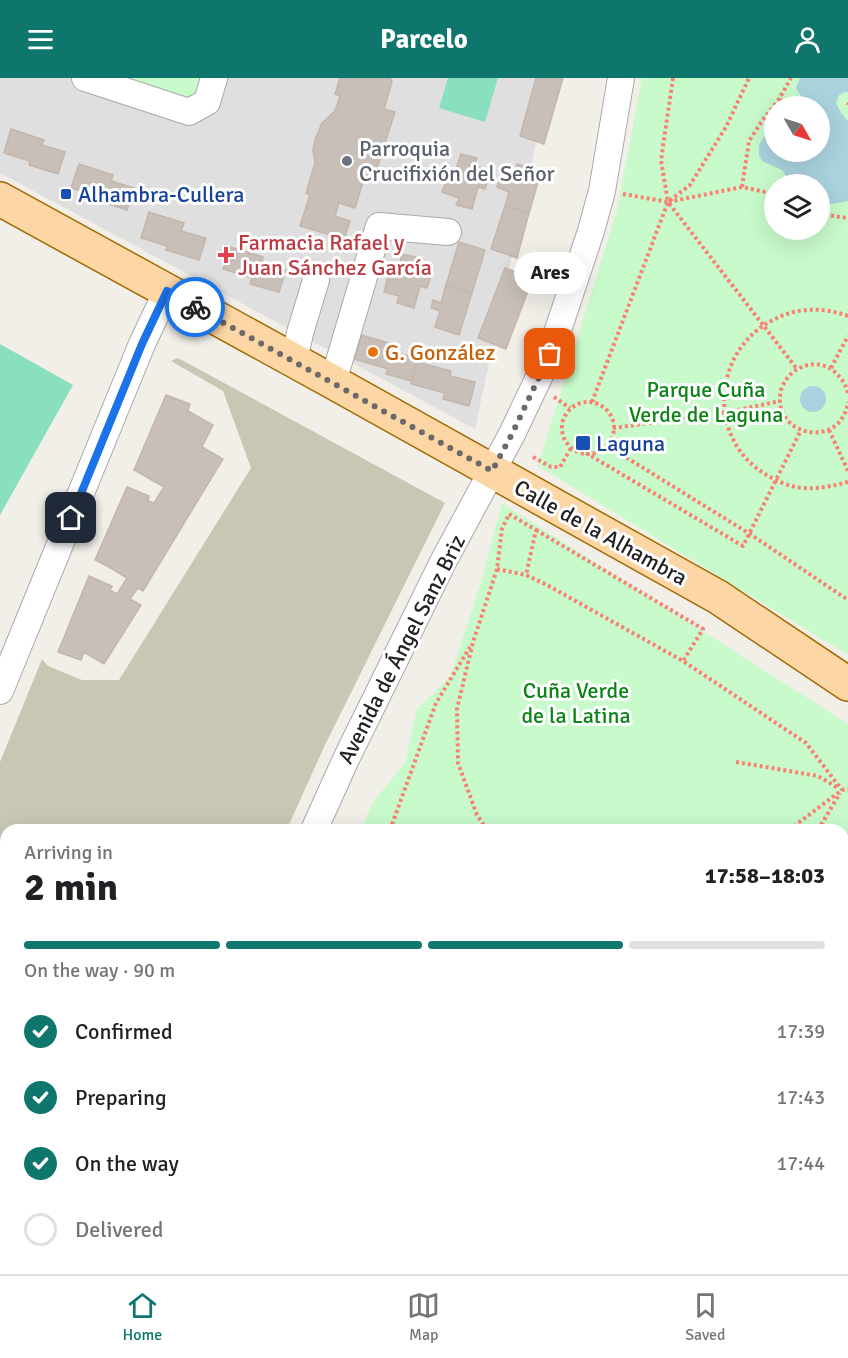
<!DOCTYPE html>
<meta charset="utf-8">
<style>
:root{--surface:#fff;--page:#f6f6f6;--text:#202124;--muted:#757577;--line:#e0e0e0;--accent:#0f766e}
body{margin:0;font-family:Signika,sans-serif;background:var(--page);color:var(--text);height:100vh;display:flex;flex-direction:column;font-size:22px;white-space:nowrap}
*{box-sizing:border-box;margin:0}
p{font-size:20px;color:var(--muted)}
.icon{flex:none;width:33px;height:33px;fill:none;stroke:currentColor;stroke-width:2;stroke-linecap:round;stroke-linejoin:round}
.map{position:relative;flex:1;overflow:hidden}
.details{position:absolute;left:0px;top:746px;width:849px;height:452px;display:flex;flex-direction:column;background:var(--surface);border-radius:18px 18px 0 0;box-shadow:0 6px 24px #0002}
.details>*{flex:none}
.needle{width:39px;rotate:129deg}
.tools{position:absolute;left:764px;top:18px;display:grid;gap:12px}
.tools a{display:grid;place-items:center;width:66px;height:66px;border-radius:50%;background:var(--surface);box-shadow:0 6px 24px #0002;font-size:30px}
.pin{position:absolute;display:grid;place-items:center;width:51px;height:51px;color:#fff;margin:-26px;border-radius:12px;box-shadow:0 3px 9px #0006}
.courier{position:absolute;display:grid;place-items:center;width:60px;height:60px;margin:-30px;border:4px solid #1a73e8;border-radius:50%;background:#fff;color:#222;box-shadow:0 2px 8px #0007}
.bubble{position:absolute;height:42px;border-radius:21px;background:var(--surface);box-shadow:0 6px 24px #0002;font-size:20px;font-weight:800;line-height:42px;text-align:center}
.summary em{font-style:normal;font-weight:800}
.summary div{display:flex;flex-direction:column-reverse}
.summary{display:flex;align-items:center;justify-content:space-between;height:102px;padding:0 24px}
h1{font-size:39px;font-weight:800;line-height:45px}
.bar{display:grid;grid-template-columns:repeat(4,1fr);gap:9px 6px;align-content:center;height:72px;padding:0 24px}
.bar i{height:8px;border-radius:4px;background:var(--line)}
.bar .selected{background:var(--accent)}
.bar p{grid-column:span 4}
ol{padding:0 24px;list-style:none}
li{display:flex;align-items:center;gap:18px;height:66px}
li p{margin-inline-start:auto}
li .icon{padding:6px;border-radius:50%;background:var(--accent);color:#fff;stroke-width:4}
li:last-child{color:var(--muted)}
li i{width:33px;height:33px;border:3px solid var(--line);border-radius:50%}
header{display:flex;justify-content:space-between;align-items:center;height:78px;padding:0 24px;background:var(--accent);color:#fff;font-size:27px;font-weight:800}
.tab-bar{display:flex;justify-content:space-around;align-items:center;height:84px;border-top:2px solid var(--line);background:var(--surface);font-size:16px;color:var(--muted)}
.tab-bar a{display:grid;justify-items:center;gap:3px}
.tab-bar .selected{color:var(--accent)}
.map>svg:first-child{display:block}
.residential{fill:#e0dfdf}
.construction{fill:#c7c7b4}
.grass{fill:#cdebb0}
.park{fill:#c8facc;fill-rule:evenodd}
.pitch{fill:#88e0be}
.water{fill:#aad3df}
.building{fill:#c7bfb8;stroke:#c4b6ab;stroke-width:1.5}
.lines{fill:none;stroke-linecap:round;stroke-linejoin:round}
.minor-casing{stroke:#a9a9a9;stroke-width:28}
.major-casing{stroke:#a06b00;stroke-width:36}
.path{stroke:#fa8072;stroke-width:4;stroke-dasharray:3 3;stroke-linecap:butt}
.minor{stroke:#fff;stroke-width:26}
.major{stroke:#fcd6a4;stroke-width:33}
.done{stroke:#6b6a68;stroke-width:6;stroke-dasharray:0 10.8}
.route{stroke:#1a73e8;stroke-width:8}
.worship-dot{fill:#6b7280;stroke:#fff;stroke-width:2}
.transit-dot{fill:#1a4fb4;stroke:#fff;stroke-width:2}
.health-dot{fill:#e0444e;stroke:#fff;stroke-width:2}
.food-dot{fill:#e8710a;stroke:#fff;stroke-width:2}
.labels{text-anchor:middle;stroke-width:6;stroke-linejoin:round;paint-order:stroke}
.worship-label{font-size:22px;fill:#5b616d;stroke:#fff;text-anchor:start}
.transit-label{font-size:22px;fill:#164399;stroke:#fff;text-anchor:start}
.health-label{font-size:22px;fill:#be3a42;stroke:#fff;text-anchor:start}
.food-label{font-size:22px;fill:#c56008;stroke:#fff;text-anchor:start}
.park-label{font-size:22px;fill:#0c8416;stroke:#fff}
.street-label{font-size:22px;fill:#222;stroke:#fff}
</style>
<header><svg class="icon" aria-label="menu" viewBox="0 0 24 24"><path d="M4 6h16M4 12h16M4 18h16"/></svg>Parcelo<svg class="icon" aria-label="person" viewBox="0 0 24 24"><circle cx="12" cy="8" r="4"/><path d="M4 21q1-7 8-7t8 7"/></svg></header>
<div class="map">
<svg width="848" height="1196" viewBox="0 0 848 1196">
<rect width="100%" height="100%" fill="#f2efe9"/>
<path class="residential" d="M0,0H550L475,351L0,95Z
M848,818V1196H636L639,1191H843V827Z"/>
<path class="construction" d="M178,280L445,425L324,669L287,751L6,752V931L0,927V684L42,581L48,588L82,602H119L251,390L223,313L171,283Z"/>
<path class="grass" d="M848,953V1058L843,1056V963Z"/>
<path class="park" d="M85,0H214L207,24Z
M642,0H848V577L538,388L617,132ZM774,28H819V74H774ZM774,106H819V152H774Z
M502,425L848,646V818L843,827V752L361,751L373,724L405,685L417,631L450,599L482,501Z
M103,1191H639L636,1196H99Z"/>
<path class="pitch" d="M448,0H498L485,44L439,30Z
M0,266L73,307L0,437Z
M0,974L6,978V1191H12L7,1196H0Z"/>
<path class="water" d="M800,0H848V14H845L839,17L836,25L841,35L848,43V123L832,126L819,124V106H793L782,92L762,83L759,77V67L774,43V74H819V28H807L796,10Z
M800 321a13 13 0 1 1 26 0a13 13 0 1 1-26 0Z"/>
<path class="building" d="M340,0H390L392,4L384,31L395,34L373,103L364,101L355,130L339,125L335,138L350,143L344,161L300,148L310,117L306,115L315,85L313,72L315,62L322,45L335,33L340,18L335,16Z
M536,0H563L544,66L520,58Z
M11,51L44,62L42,67L65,74L58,96L29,87L30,83L4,75Z
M461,76L477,80L474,87L491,93L485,111L478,109L472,131L456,127L459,120L442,114L450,92L455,94Z
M79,86L113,97L111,103L134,110L127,132L96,122V118L71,110Z
M517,86L541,94L529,135L505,128L509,114L497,109L499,102L511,104Z
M505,128L529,135L517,180L491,171Z
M149,134L184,145L181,153L206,160L199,182L166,172L167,168L141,160Z
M459,164L485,172L472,215L446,207Z
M230,169L263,179L262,184L286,192L279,214L250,206L252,200L223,191Z
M402,176L420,180L418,188L433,191L427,210L420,208L414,230L397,225L399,218L384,214L390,191L398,193Z
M505,190L533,200L506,271L478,260Z
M446,207L472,215L459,257L435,249L440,233L431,230L433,222L441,225Z
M361,257L396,267L395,274L418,281L412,303L386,296L388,291L354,281Z
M417,284L451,293L450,298L475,304L469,328L443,321L445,315L411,306Z
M166,317L190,326L188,333L213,347L202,369L223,381L143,513L138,510L130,521L141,527L104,586L84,574L81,582L58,574L89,498L112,508L110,512L117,516L127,500L109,489L95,482L127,409L149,418L148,423L154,425L164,409L134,392Z
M843,1120L848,1123V1162L843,1159Z
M714,1191H766L775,1196H712Z"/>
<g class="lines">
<defs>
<path id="minor" d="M85,0L189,34L207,24L214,0
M294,283L300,255L316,202
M333,304L379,148L448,154
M0,613L142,266L167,213
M314,752L346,681L444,482L512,356L550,276L591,153L602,113L621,0
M843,869L848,860
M0,954L6,958
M843,1091L848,1094
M44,1196L50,1191
M662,1196L665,1191"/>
<path id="major" d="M0,121L333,304L718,519L848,606"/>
</defs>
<use href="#minor" class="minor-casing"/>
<use href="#major" class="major-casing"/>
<path class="path" d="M673,0L661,82L668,124L742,109L770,115L774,117
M779,21L787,28
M847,25L848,26
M742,109L749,63L762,43L779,21L791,0
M623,116L668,124L690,107L726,49L749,0
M819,136L848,140
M848,238C823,229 797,229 773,242C713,272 706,360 765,396C776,403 790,409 803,410C819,411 833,408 848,404
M831,290L848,258
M848,315C842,293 820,278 798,291C790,295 784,303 781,312C770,358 841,373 848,324
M554,319L570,330
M592,324L668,124L797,291
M562 350a26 26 0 1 1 52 0a26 26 0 1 1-52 0Z
M613,350L724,335L780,323
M829,352L848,393
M606,367L750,456L848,522
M586,375L743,468L801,352
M533,379L551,389H560L571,370
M536,452L703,551L683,583
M497,491L526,497L547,507L683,583L806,665L842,712
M736,684L818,698L838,710
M390,752L436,625L470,569
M487,752L477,737L458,685L457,631L473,564L497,491L502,451L509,436L536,452L526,497
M789,752L842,712L848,711
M818,752L840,715
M0,1047L6,1051
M0,1121L6,1083
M0,1186H6
M0,1193L6,1189
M219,1196L221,1191
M228,1196L235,1191
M390,1196L403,1193
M574,1196L577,1191
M693,1196L696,1191"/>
<use href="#minor" class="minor"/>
<use href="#major" class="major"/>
</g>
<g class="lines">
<path class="done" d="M195,229L492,393L512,356L550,276"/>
<path class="route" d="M71,440L142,266L167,213L195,229"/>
</g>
<circle class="worship-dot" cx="347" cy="83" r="6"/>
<g class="transit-dot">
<rect x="60" y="110" width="12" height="12" rx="3"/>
<rect x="575" y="357" width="16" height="16" rx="3"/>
</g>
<path class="health-dot" d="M223 168h6v6h6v6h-6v6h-6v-6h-6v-6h6z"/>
<circle class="food-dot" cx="373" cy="274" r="6"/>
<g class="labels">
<g class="worship-label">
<text x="359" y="78">Parroquia<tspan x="359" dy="25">Crucifixión del Señor</tspan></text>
</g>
<g class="transit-label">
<text x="78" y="124">Alhambra-Cullera</text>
<text x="596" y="373">Laguna</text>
</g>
<g class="health-label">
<text x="238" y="172">Farmacia Rafael y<tspan x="238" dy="25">Juan Sánchez García</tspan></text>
</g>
<g class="food-label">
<text x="385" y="282">G. González</text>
</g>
<g class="park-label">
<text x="706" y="319">Parque Cuña<tspan x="706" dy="25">Verde de Laguna</tspan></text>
<text x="576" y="620">Cuña Verde<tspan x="576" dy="25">de la Latina</tspan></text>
</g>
<g class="street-label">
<text transform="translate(601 454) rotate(29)" y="8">Calle de la Alhambra</text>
<text transform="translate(401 571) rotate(-63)" y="8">Avenida de Ángel Sanz Briz</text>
</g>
</g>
</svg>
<div class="tools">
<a><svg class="needle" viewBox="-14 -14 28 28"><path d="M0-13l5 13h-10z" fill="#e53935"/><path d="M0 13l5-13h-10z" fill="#757577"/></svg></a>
<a><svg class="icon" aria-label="layers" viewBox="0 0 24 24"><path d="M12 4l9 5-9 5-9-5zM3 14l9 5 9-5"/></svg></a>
</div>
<div class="pin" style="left:550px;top:276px;background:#ea580c"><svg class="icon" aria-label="bag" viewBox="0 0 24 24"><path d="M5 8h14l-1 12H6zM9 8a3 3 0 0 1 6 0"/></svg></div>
<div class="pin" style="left:71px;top:440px;background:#1f2937"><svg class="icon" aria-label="home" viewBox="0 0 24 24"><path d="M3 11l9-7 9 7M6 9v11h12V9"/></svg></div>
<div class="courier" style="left:195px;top:229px"><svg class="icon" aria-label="bike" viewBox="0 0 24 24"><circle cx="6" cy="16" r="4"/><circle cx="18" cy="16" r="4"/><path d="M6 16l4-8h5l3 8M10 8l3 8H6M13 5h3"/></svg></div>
<div class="bubble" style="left:514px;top:174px;width:72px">Ares</div>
<section class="details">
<div class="summary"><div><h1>2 min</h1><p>Arriving in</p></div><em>17:58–18:03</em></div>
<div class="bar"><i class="selected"></i><i class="selected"></i><i class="selected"></i><i></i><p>On the way · 90 m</p></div>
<ol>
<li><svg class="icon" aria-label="check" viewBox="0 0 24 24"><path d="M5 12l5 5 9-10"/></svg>Confirmed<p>17:39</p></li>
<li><svg class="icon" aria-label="check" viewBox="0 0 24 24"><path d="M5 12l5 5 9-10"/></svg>Preparing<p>17:43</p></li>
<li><svg class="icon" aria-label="check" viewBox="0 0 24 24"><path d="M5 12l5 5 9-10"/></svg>On the way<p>17:44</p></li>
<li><i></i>Delivered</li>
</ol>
</section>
</div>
<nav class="tab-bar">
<a class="selected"><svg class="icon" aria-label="home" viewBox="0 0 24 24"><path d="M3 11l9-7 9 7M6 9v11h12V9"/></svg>Home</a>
<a><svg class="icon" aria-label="map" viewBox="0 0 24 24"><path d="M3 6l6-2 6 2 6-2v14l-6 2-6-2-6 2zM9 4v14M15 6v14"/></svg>Map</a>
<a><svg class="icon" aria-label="saved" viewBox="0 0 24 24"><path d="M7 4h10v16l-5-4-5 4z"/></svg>Saved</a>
</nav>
